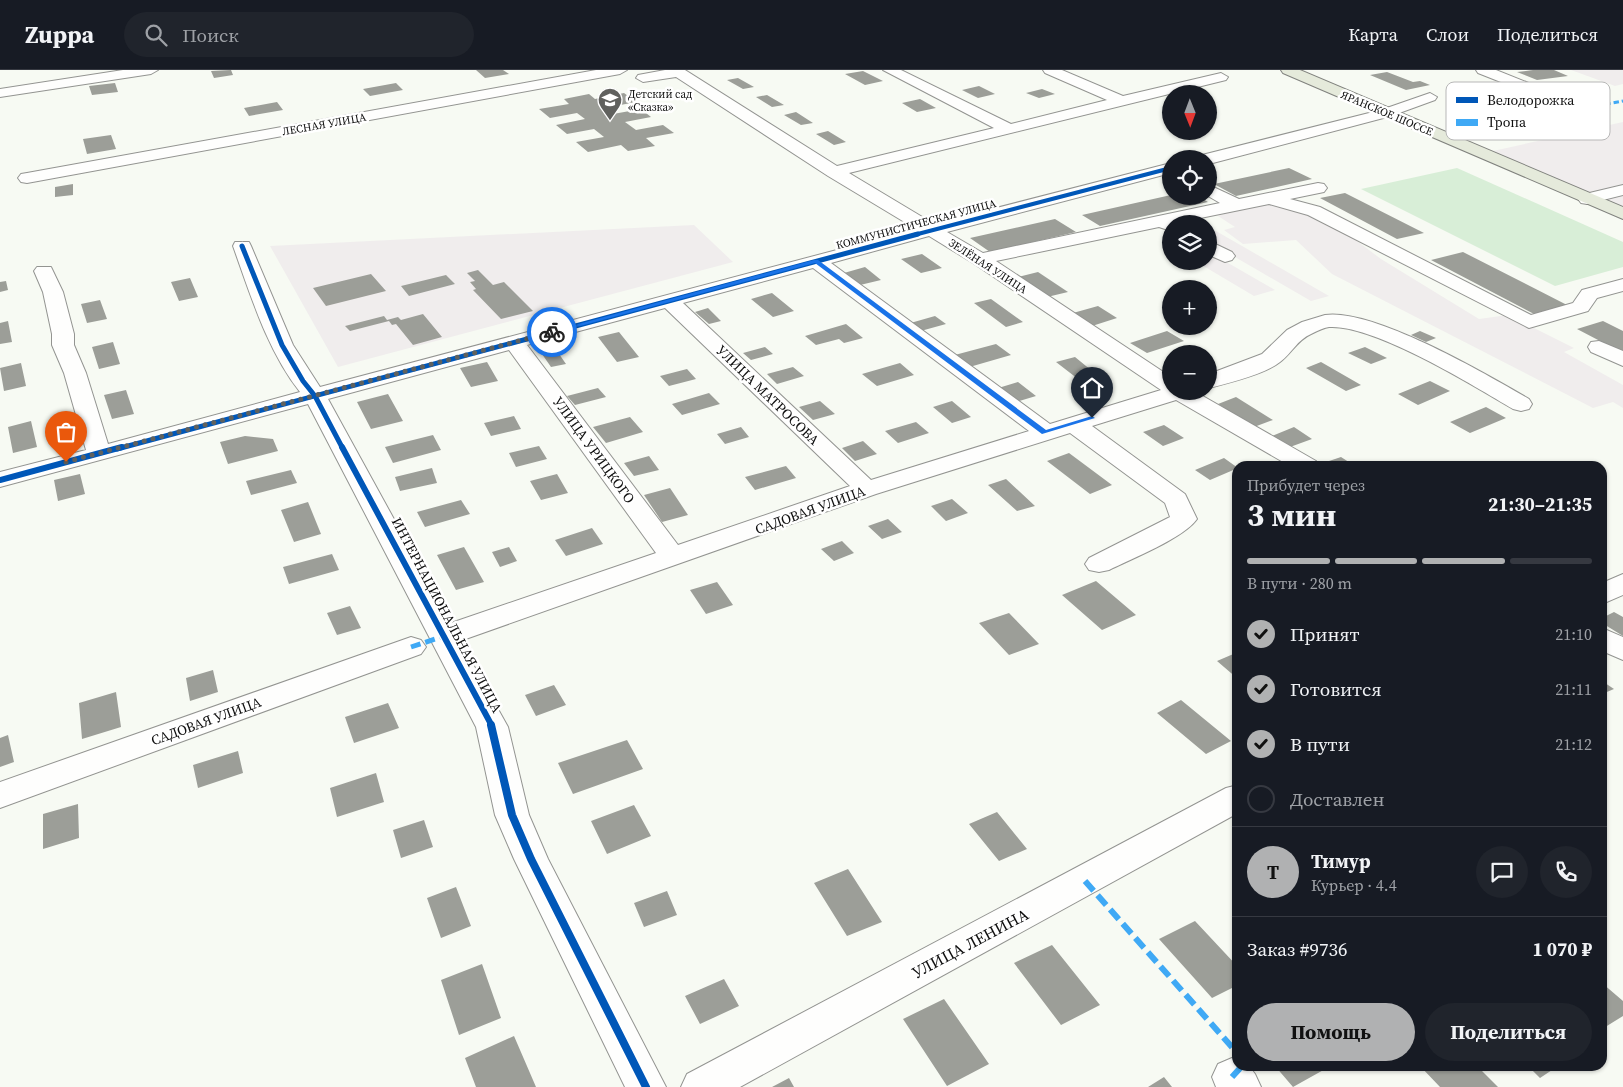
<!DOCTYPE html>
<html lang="ru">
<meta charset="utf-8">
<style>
:root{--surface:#171b24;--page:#20242c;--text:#f1f3f6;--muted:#9ea1a6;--line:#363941;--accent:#b0b1b2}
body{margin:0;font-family:"Source Serif 4",serif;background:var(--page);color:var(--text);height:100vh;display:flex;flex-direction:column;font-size:19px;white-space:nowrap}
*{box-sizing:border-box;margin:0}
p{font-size:16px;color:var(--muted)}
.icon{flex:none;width:28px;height:28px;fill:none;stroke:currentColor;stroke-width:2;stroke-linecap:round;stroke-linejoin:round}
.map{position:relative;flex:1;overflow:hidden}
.side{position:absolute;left:1232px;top:391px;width:375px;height:610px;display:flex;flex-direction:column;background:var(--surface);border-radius:15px;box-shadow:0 1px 4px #0004}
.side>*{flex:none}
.needle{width:32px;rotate:179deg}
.controls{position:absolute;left:1162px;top:15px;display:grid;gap:10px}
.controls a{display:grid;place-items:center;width:55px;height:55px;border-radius:50%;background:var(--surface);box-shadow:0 1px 4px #0004;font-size:25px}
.pin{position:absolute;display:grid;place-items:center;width:42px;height:42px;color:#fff;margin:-51px -21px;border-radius:50% 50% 50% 0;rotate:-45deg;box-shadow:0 0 5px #0007}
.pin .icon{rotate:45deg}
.courier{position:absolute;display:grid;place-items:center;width:50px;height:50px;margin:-25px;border:4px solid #1a73e8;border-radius:50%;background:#fff;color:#222;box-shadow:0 1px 6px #0007}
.headline em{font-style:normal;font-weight:700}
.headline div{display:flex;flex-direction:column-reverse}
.headline{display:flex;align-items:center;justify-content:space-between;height:85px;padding:0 15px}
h1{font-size:32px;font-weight:700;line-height:38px}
.bar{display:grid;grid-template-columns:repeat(4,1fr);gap:8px 5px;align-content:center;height:60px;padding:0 15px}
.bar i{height:6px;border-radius:4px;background:var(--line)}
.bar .current{background:var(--accent)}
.bar p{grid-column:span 4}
.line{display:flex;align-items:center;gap:12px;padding:0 15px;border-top:1px solid var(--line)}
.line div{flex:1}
.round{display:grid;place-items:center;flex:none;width:52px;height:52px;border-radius:26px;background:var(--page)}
ol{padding:0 15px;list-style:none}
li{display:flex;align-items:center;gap:15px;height:55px}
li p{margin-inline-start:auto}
li .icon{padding:5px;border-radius:50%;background:var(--accent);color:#111;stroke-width:4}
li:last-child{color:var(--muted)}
li i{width:28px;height:28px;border:2px solid var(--line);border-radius:50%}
.action{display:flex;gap:10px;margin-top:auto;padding:10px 15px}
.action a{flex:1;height:58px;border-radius:30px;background:var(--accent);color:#111;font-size:20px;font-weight:700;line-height:58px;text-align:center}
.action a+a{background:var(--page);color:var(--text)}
header{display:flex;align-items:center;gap:30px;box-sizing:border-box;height:70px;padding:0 25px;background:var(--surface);border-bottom:1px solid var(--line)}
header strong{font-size:24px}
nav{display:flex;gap:28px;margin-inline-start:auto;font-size:18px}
.search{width:350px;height:45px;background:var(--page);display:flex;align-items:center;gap:12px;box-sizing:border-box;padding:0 18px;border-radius:28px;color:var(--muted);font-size:19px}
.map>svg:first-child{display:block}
.industrial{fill:#f0eded}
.green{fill:#d8eed7}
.building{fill:#9c9e98}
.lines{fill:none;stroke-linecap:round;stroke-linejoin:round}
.minor-casing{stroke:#939491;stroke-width:2}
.major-casing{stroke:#80827e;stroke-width:2}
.minor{fill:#fefefd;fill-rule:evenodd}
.major{fill:#e5eadb;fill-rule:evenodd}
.quiet-far2{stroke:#3fa9f5;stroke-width:3;stroke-dasharray:5.5 3;stroke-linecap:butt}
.quiet-far1{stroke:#3fa9f5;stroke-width:5;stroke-dasharray:10 5;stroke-linecap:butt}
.quiet{stroke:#3fa9f5;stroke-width:6;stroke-dasharray:13 6;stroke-linecap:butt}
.cycleway-far3-casing{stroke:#fff;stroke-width:5.5}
.cycleway-far2-casing{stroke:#fff;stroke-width:8}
.cycleway-far1-casing{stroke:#fff;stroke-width:9}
.cycleway-casing{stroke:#fff;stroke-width:11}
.cycleway-far3{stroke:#0057b8;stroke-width:4}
.cycleway-far2{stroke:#0057b8;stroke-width:5}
.cycleway-far1{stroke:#0057b8;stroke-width:6}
.cycleway{stroke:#0057b8;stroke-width:8}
.route{fill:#1a73e8}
.done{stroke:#60615e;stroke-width:5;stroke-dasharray:0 9}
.labels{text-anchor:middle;stroke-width:5;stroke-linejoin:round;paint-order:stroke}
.far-poi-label{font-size:11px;fill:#0e0e0e;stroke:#fff;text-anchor:start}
.far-street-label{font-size:11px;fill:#0e0e0e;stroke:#fff}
.street-label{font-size:14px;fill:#0e0e0e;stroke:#fff}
.near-street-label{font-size:16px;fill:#0e0e0e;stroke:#fff}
.key{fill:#fff;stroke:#b7b7b7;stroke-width:1}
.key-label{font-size:14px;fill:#0e0e0e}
</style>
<header>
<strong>Zuppa</strong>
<div class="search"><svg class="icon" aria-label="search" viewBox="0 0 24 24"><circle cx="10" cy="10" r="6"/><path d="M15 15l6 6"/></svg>Поиск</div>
<nav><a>Карта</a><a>Слои</a><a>Поделиться</a></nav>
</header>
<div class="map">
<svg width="1623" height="1017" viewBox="0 0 1623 1017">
<rect width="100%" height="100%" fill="#f7faf3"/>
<path class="industrial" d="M1571,0H1623V14L1615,16Z
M1623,52V137L1493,81Z
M1279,133L1337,156L1381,189L1479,249L1508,245L1574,278L1564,282L1623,315V338L1613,332L1593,338L1332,204L1296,170L1243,174L1224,160L1235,157L1218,146L1240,138Z
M694,155L733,192L338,297L270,176Z
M1209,157L1329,226L1311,231L1209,172Z
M1209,182L1275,220L1254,226L1195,191H1209Z"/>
<path class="green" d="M1457,98L1623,172V197L1555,216L1361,119Z"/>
<path class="building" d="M231,0L233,5L214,8L211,1Z
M476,0H503L509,4L485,8Z
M1533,0H1554L1568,6L1537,10L1517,2Z
M863,1L883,11L865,15L845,4Z
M1387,2L1413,12L1420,11L1430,15L1406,20L1370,5Z
M738,8L754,17L743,19L727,10Z
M115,13L118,22L92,25L89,16Z
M396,13L403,20L370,26L363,19Z
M979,16L995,24L978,28L962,20Z
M1042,19L1055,24L1039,28L1026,23Z
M624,23L636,32L605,38L613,44L641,39L651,47L625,52L636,60L663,55L674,63L646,68L655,76L628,81L621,75L588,82L576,72L604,67L594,59L567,64L556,55L585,49L577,43L550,48L539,39L569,34L564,29L589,24L595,29Z
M767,25L784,35L772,37L756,27Z
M920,29L936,38L917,42L902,33Z
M277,32L283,40L249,46L244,38Z
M796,42L813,53L801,55L784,45Z
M828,61L846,72L834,75L816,64Z
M111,65L116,79L87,84L83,69Z
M1289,98L1312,109L1236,126L1214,114Z
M73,114V125L55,127V117Z
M1345,123L1424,163L1397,169L1320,128Z
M1171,125L1198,126L1208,132L1100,156L1082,145Z
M1055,149L1076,162L990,182L970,168Z
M1463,182L1567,235L1534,244L1431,190Z
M922,184L942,198L921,203L901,189Z
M865,197L881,210L860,215L844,203Z
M478,200L493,215L504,212L533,241L501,249L473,220L476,219L470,212L475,211L467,203Z
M1038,202L1068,222L1047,227L1018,207Z
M371,204L386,221L326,236L313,218Z
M446,205L455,214L409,226L401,216Z
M190,208L198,227L179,231L171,212Z
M6,211L8,220L0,222V212Z
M772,223L794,241L773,247L751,229Z
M991,229L1023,252L1006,257L974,233Z
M100,230L107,249L87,253L81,234Z
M1098,236L1117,248L1092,256L1073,243Z
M708,238L721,251L709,254L695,242Z
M423,244L442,267L413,275L396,254L392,255L389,251L350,261L345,256L384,246L387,250L398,247L401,250Z
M935,246L946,254L917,262L907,254Z
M8,251L12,272L0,274V253Z
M1603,251L1623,261V283L1577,259Z
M846,254L863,268L844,273L839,269L816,275L805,266Z
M1167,261L1184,271L1147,283L1130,273Z
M1420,261L1436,268L1426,272L1411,265Z
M619,262L639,287L617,292L598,267Z
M113,272L120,294L99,299L92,277Z
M996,274L1011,285L966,298L951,286Z
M765,277L773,284L751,290L743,283Z
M1365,277L1387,288L1371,294L1348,283Z
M557,281L566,294L551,297L542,284Z
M1075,287L1097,305L1078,309L1056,292Z
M487,292L498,311L471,317L460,298Z
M1321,292L1361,315L1346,321L1306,298Z
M21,293L26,316L4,321L0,298Z
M900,293L914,305L877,316L862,304Z
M793,297L804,306L777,314L767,304Z
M687,299L696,309L669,316L660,306Z
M1430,311L1450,321L1418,335L1398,324Z
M1018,312L1036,326L1013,333L995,319Z
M598,318L606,327L575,335L567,326Z
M126,320L134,344L112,349L104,325Z
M709,323L720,334L682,345L672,334Z
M388,324L403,351L371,359L357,332Z
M1236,327L1273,350L1254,357L1218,334Z
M820,331L835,344L813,350L799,337Z
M952,331L971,347L952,353L933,337Z
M1486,337L1506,348L1470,363L1450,352Z
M514,346L521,359L491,366L484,353Z
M630,347L643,362L606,373L593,357Z
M31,351L37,377L13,383L8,357Z
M916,352L929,363L898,373L885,361Z
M1164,355L1184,368L1163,376L1143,362Z
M741,357L749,367L725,374L717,364Z
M1294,357L1312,369L1290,377L1272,366Z
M433,365L441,380L393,393L385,377Z
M245,366L273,369L278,381L228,394L220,372Z
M863,371L877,384L855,391L842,378Z
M539,376L547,389L516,397L509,383Z
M1069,383L1112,415L1090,424L1047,391Z
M649,386L659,400L634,406L624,393Z
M1341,387L1355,396H1324L1320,394Z
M1224,388L1238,398L1210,410L1195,400Z
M786,396L796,408L755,420L745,407Z
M432,398L437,413L400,421L395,407Z
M291,400L297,413L251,425L246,411Z
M80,404L85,424L58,431L54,410Z
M557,404L568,423L541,430L530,411Z
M1006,409L1035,436L1017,441L988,415Z
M670,418L688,445L662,452L644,425Z
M952,429L968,443L946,451L931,436Z
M461,430L470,444L425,457L417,442Z
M308,432L321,464L294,472L281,440Z
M888,449L902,462L882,469L868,456Z
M592,458L603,474L566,486L555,470Z
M842,471L854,483L834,491L821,479Z
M464,477L484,512L456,520L437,485Z
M509,477L517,491L500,497L492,482Z
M332,484L339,500L289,514L283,497Z
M1096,511L1136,545L1102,560L1062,525Z
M717,512L733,535L706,544L690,520Z
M350,536L361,558L337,565L327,543Z
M1614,542L1623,547V566L1602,553V548Z
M1009,543L1039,574L1009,585L979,553Z
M1238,582V609L1217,591Z
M213,600L218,622L190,631L186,608Z
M1602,611L1614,619L1602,624Z
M554,615L566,635L536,646L525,625Z
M116,622L121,657L82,669L79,633Z
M1181,630L1231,671L1206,684L1157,643Z
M388,633L399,658L354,673L345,647Z
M8,665L14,692L0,697V668Z
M627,670L643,699L573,724L558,693Z
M238,681L243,703L198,718L193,695Z
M376,703L384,732L337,747L330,718Z
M78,734L79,768L43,779V744Z
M634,735L651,766L607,784L591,751Z
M997,742L1027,779L999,791L969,754Z
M424,750L433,777L401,788L393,760Z
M848,799L882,852L847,866L814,813Z
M456,817L471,856L441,868L427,828Z
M667,821L677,845L644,857L634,833Z
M1195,851L1238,897V915L1212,928L1159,869Z
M1052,875L1100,935L1061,955L1014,893Z
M482,894L501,948L459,965L441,910Z
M724,909L739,936L700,954L685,926Z
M1602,913L1623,931V946L1602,959Z
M944,929L989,994L947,1016L903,949Z
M514,966L536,1017H476L465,988Z
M1275,996H1326L1327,998L1293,1017Z
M1420,996H1477L1498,1017H1440Z
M1528,996H1558L1540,1008Z
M1164,1007L1172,1017H1148Z
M789,1008L794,1017H772Z"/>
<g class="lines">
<defs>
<path id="minor" d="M123,0H158L151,4L0,27V19Z
M596,0H627L620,4L27,113L21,112L18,108L21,104L27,103Z
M665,0H685L837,96L994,58L883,0H901L1011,54L1107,30L1045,3L1043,0H1062L1123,26L1221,3L1228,7L1226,10L849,103L934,154L1171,93V103L947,162L983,183L1220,133L1208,126L1209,115L1239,129L1318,113L1324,114L1327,118L1324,122L1290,129L1320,137L1531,245L1573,233L1582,220L1623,209V221L1597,228L1588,241L1529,258L1308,145L1269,134L1171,154V161L1159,157L996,191L1171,307V321H1194L1316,391L1319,396H1290L1176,330L1092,356L1185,424L1197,449C1184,468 1131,489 1109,500L1099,502L1089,500L1085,494L1089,488L1170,447L1165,433L1070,363L876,424L460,571L508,657L529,745L548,789L666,1017H625L514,789L495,745L476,657L308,334L0,417V402L86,380L64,303L52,275V264L43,222L34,201L37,197H51L63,222L74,264V275L86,303L108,374L300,322C267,280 251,226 233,176L235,172H249L251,176L293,275L320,317L916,159L828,106L676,7L643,12L636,8L638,5ZM929,166L973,193L1161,320L1050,354L831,193ZM813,198L1029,361L871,410L683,233ZM665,238L850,416L678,475L527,275ZM509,280L656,483L451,553L328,329Z
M1476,0H1496L1531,14L1533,17L1531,20H1521L1478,3Z
M1430,23L1437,27L1435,30L1391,46L1209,94V89H1200L1202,85L1381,40Z
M1623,115V125L1587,134L1581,133L1578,129L1581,125Z
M1209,171L1232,182L1235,186L1232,190L1225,192L1209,185Z
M1325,245C1373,238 1486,304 1529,329L1532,334L1529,339L1521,341L1513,339C1473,315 1373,254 1329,257C1323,258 1317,261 1311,264C1297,270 1292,283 1280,292C1265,304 1228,313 1209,318V304L1262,284L1287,260L1302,252Z
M1599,271L1623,281V296L1591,282L1588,277L1591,272Z
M1623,504V525L1602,534V513Z
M1602,558L1623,567V590L1602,581Z
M411,567L421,570L426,577L421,584L0,738V712Z
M1238,715V743L740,1017H681L687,1004L1226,718Z
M1232,988L1238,990V996H1249L1255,1004L1261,1017H1216L1212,1007L1218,994Z"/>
<path id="major" d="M1281,0H1300L1623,137V149L1283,3Z"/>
</defs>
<use href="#minor" class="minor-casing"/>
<use href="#major" class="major-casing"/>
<use href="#minor" class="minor"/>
<use href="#major" class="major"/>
<path class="quiet-far2" d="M1526,17C1531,21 1535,27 1541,30C1565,42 1598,36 1623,31"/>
<path class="quiet-far1" d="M411,577L444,566"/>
<path class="quiet" d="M1085,811L1238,984
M1232,1007L1242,996"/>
<defs>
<path id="cycleway-far3" d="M914,165L1171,98"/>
<path id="cycleway-far2" d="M242,176L282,275L303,311L315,326L343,379
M117,379L918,164"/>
<path id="cycleway-far1" d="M342,377L492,656
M0,410L122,377"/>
<path id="cycleway" d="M491,655L512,745L531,789L646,1017"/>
</defs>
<use href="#cycleway-far3" class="cycleway-far3-casing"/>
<use href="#cycleway-far2" class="cycleway-far2-casing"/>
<use href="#cycleway-far1" class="cycleway-far1-casing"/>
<use href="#cycleway" class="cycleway-casing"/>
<use href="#cycleway-far3" class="cycleway-far3"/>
<use href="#cycleway-far2" class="cycleway-far2"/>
<use href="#cycleway-far1" class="cycleway-far1"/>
<use href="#cycleway" class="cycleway"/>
</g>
<path class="route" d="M814,190H818L1046,360L1092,346L1095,348L1042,364L815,193L554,263L549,262Z"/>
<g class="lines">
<path class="done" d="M66,392L552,262"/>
</g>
<defs>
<symbol id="school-pin" viewBox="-11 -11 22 30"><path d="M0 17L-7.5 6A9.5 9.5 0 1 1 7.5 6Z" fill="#60615e" stroke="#fff"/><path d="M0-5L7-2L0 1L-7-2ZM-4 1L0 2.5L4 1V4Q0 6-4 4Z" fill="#fff"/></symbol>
</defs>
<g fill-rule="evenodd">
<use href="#school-pin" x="596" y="16" width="28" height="38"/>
</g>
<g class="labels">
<g class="far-poi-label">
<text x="628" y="28">Детский сад<tspan x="628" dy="13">«Сказка»</tspan></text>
</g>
<g class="far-street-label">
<text transform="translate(1387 43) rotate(23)" y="4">ЯРАНСКОЕ ШОССЕ</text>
<text transform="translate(324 54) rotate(-10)" y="4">ЛЕСНАЯ УЛИЦА</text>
<text transform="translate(916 154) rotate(-15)" y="4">КОММУНИСТИЧЕСКАЯ УЛИЦА</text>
<text transform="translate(988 196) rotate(33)" y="4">ЗЕЛЁНАЯ УЛИЦА</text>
</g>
<g class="street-label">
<text transform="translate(768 325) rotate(44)" y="5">УЛИЦА МАТРОСОВА</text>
<text transform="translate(594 380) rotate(54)" y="5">УЛИЦА УРИЦКОГО</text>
<text transform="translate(810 440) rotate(-20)" y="5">САДОВАЯ УЛИЦА</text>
<text transform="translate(447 545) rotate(62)" y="5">ИНТЕРНАЦИОНАЛЬНАЯ УЛИЦА</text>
<text transform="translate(206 651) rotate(-20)" y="5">САДОВАЯ УЛИЦА</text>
</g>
<g class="near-street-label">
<text transform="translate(970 873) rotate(-28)" y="6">УЛИЦА ЛЕНИНА</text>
</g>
</g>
<rect x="1446" y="12" width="164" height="58" rx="8" class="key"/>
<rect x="1456" y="27" width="22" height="6" fill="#0057b8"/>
<rect x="1456" y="49" width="22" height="7" fill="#3fa9f5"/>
<g class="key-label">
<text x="1487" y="35">Велодорожка</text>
<text x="1487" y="57">Тропа</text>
</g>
</svg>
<div class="controls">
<a><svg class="needle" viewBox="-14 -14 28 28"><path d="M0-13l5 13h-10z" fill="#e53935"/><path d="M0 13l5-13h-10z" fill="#9ea1a6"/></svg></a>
<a><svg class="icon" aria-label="locate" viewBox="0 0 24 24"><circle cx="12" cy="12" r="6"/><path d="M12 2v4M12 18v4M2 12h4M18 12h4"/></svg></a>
<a><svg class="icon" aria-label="layers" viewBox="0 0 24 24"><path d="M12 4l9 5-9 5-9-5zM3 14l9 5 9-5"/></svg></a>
<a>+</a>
<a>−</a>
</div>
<div class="pin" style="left:66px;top:392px;background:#ea580c"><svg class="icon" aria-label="bag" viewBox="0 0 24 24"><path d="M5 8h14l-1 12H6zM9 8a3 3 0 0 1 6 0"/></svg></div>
<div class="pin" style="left:1092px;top:348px;background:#1f2937"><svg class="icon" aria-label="home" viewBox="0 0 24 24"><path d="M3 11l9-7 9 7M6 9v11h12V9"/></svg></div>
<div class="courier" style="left:552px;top:262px"><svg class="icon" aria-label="bike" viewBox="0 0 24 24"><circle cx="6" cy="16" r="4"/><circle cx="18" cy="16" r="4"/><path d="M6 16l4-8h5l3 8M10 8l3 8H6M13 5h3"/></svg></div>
<section class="side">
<div class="headline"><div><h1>3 мин</h1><p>Прибудет через</p></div><em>21:30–21:35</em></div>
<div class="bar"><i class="current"></i><i class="current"></i><i class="current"></i><i></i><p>В пути · 280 m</p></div>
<ol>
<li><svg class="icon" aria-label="check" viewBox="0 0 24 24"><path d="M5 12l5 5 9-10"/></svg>Принят<p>21:10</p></li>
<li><svg class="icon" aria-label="check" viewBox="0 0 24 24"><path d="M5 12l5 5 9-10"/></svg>Готовится<p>21:11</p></li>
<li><svg class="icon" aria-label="check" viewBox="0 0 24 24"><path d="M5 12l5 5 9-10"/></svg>В пути<p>21:12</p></li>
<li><i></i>Доставлен</li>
</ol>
<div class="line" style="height:90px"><b class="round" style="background:var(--accent);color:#111">Т</b><div><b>Тимур</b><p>Курьер · 4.4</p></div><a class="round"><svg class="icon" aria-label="chat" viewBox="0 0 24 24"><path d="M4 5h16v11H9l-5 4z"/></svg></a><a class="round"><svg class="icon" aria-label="phone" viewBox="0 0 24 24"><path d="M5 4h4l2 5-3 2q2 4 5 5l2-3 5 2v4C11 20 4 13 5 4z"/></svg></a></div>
<div class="line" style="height:65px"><div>Заказ #9736</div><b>1 070 ₽</b></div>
<div class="action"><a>Помощь</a><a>Поделиться</a></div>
</section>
</div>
